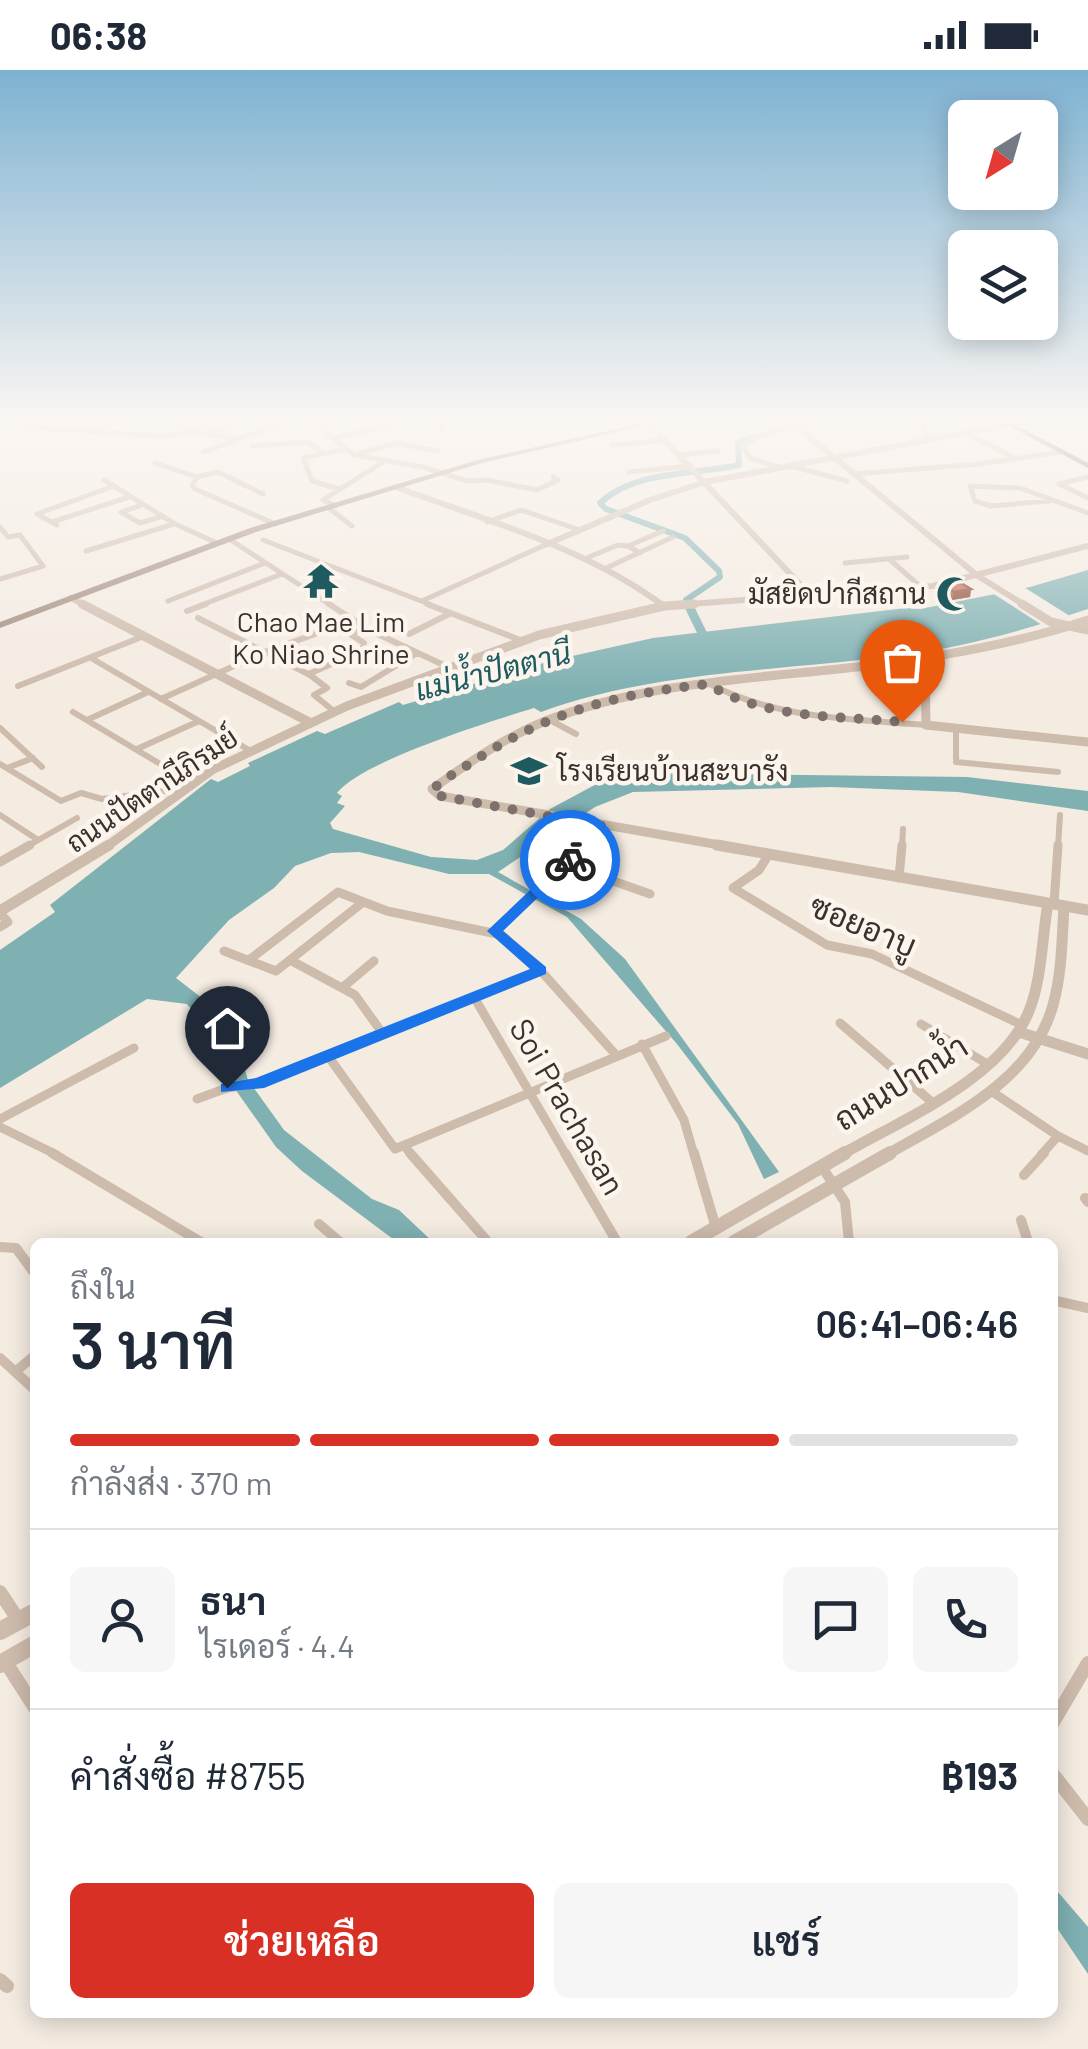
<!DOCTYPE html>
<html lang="th">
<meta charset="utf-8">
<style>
:root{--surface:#fff;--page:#f6f6f7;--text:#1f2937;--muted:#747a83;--line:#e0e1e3;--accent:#d93025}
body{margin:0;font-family:Barlow,Sarabun,sans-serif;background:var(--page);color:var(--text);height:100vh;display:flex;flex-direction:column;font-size:38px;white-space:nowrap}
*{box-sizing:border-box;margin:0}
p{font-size:32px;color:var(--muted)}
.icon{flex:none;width:55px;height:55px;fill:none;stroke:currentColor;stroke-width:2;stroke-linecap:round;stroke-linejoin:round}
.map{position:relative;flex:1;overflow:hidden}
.side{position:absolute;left:30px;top:1168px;width:1028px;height:780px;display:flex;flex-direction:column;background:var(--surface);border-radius:15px;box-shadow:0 5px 25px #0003}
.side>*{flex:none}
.needle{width:65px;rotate:217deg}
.controls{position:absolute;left:948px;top:30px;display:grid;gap:20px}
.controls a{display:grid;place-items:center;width:110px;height:110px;border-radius:15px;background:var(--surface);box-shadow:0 5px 25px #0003;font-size:50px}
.pin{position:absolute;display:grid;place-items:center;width:85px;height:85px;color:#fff;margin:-102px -42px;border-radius:50% 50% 50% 0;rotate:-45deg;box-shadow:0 0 10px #0007}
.pin .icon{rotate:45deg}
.courier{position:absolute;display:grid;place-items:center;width:100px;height:100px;margin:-50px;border:8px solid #1a73e8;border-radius:50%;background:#fff;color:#222;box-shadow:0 2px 12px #0007}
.summary em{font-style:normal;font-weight:600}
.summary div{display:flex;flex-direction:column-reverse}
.summary{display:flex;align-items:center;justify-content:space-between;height:170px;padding:0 40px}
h1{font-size:65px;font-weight:600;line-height:75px}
.bar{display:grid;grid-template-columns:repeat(4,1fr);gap:15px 10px;align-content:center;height:120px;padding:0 40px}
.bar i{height:12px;border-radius:8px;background:var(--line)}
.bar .current{background:var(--accent)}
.bar p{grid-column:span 4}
.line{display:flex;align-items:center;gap:25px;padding:0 40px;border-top:2px solid var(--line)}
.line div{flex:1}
.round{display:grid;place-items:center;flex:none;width:105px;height:105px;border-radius:15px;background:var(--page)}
.primary-button{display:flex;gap:20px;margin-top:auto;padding:20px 40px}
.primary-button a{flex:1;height:115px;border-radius:15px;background:var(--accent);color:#fff;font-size:40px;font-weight:600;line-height:115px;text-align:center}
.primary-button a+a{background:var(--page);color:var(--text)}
.status{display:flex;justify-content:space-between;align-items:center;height:70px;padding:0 50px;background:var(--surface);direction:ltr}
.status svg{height:28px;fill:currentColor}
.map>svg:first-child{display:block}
.water{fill:#7fb0b2}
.pier{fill:#f4ebe1}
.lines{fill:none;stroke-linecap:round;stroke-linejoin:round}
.canal-far1{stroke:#7fb0b2;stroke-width:6}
.canal{stroke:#7fb0b2;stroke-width:9}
.minor-far4{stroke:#cdbbac;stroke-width:5}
.minor-far3{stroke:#cdbbac;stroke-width:6}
.minor-far2{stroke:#cdbbac;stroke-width:9}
.minor-far1{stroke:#cdbbac;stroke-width:10}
.minor{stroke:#cdbbac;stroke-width:14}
.tertiary-far4{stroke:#cdbbac;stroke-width:6}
.tertiary-far3{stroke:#cdbbac;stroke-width:9}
.tertiary-far2{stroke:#cdbbac;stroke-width:11}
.tertiary-far1{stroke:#cdbbac;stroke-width:14}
.tertiary{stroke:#cdbbac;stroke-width:18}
.secondary{fill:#a18a7d;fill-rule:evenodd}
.primary{fill:#7d675c;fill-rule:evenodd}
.wall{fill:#ac5a40}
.shaded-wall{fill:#8c4a34}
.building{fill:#c8694b;stroke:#8c4a34;stroke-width:2.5}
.route{fill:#1a73e8}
.done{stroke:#7c716b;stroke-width:10;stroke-dasharray:0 18}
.labels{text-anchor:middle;stroke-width:9;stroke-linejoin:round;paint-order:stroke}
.far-poi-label{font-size:28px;fill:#3b302b;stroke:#fbf5ee;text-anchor:end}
.far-street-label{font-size:28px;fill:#3b302b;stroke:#fbf5ee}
.far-water-label{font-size:30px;font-style:italic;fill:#1f5a5e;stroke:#fbf5ee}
.street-label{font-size:32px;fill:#3b302b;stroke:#fbf5ee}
</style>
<div class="status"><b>06:38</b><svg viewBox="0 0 49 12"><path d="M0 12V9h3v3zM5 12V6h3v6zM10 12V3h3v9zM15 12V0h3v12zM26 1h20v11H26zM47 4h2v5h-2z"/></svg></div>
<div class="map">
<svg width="1088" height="1979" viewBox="0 0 1088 1979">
<rect width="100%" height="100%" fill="#f4ebe1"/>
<path class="water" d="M1088,500V539C1028,559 966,577 903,585C784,601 655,600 541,642L534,638C491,651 362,691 337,723L342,726L337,733L345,736L330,753L333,759L431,787L477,790L503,780L550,739L604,710L668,698L711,704L967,707L1088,721V741L958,722L831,717L633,722L595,737L498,802L581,849L625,889L779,1102L764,1109L738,1054L677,974L567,847L489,804H449L359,782L331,783L295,796L274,818L229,850L176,908L220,942L235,967L248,1010L284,1060L372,1129L399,1140L433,1172H397L302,1101L276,1077L228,1009L224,971L216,959L209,961L187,934L147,929L0,1018V880L55,842L50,835L211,709L218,712L250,696L248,693L317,661L325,664L399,632L403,635L550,591L653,568L906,538L920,539L1030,517Z
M1052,1815L1088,1857V1904L1053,1852Z"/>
<path class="pier" d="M1019,514L1073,548L1042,555L989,521Z"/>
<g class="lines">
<path class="canal-far1" d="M689,536L686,530L720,507L719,501L685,468L606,439L600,433C635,400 694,405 739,395L738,373L775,361"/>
<path class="canal" d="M688,534L707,573"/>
<path class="minor-far4" d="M307,346L354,385L423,397L467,411L487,410L537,420L558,410L553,407
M440,346L441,361
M920,346L929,370
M158,347L194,362L238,369
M0,350L41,358L162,366L194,362
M554,350L570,346
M485,353L500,346
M320,355L359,346
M102,358L131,346
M194,360L216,350L210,346
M209,363L240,352
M966,363L1013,387
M332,368L432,346
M612,375L667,370
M252,376L309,372L323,384
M203,382L302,346
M358,384L396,373L438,381
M680,385L718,381
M155,393L197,407L192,416L195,419L275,454
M791,396L847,411
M782,398L750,388L742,375L765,364L836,346
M629,402L690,396
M854,404L979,394L1061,382
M197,407L218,402L263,424
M104,410L175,454L217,473
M1059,414L1088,428
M1059,414L1088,407
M339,419L312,411L303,388L345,379
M1049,431L991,436L975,431L970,416L1020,418L1088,443
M142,435L121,442L140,453L163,446
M336,436L323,430L383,392
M329,438L352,456
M52,452L129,427
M487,452L521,440L580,460
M57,455L37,444L114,416
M0,457L8,467L20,465L43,496L0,509
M229,469L332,536
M263,470L434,536
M86,481L174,454
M640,483L628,476L663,461
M589,487L618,475L628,476
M889,489L921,517
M845,493L907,487
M604,499L673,467
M168,531L265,493
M422,531L545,475
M199,536L282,504"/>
<path class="minor-far3" d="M329,534L369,560L450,598
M427,534L523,571
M187,541L206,534
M198,548L310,605L327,618L314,625L335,642
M409,564L449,544
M91,588L249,680
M309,604L362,580L364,573L350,564L366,558
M349,613L361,617L417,583
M708,613C775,649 851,649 926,655
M18,616L144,566
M161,629L265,582L329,559
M73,642L162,695
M548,649L576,664
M87,650L148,622
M0,658L42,697
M956,658V692L1058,702
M137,679L199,651
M0,694L61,731L81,723L102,729L188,718
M7,698L33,688
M0,745L38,770
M26,777L77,748
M583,777L605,757
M902,777L903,759
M1058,777L1060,745"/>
<path class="minor-far2" d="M769,784L759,800L733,818L827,875L872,884L1022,955
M0,792L30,775
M565,794L650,824
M899,808L902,775
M1054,834L1058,775
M0,843L8,852L0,857
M494,861L586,775
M224,881L276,901L362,833
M249,890L338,822L387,841L502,865L541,901L616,985
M290,890L355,925L383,964
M342,918L374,891
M474,927L566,1085
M840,953L933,1033
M921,954L989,995
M642,974L684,1050L694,1085
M328,986L395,1079L666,966
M991,1021L1058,1066L1088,1081
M197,1029L227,1018L258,1013L541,901
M0,1049L134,978
M0,1057L57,1085
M404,1076L412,1085
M1041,1085L1058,1066"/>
<path class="minor-far1" d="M52,1083L201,1172
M410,1083L488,1172
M565,1083L617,1172
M694,1083L716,1158
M822,1097L845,1132L849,1172
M1024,1105L1044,1083
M1085,1128L1088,1132
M1021,1150L1028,1172
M319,1154L340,1172
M0,1177L16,1178L35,1204
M1052,1230L1088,1238
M0,1288L35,1320
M15,1302L35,1285"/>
<path class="minor" d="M0,1522L19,1551
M5,1591L35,1638
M1052,1654L1088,1593
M1052,1703L1088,1749
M0,1910L7,1916"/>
<path class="tertiary-far4" d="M784,346L978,506L1026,536
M652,357L812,527
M396,417C487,451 585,477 664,536
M545,475L650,430L705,412L1055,346
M71,528L87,536
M663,536L933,516L1088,476"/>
<path class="tertiary-far3" d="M82,534L311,653
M1022,534L1051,552L1088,560
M925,589L926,655L1088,672
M106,777L212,700L347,636L539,565L664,536L694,534
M731,777L440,726L432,719C467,694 502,669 543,652C643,612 751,609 857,597C936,588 1012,575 1088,550"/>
<path class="tertiary-far2" d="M717,775L1088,840
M0,841L109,775
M1019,962L1088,984
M841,1085C901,1050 1002,1009 1029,941C1042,909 1042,867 1048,833
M886,1085C950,1048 1032,1012 1053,935C1062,903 1062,869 1064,836"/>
<path class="tertiary-far1" d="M691,1172L845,1083
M734,1172L890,1083"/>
<path class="tertiary" d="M0,1561L35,1542
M0,1594L35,1574"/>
<path class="secondary" d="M673,346H686L482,393L256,462L0,558V552L250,458L478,390Z
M693,346H706L677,354L674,352Z"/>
<path class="primary" d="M990,346H999L1088,393V398Z"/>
</g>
<path class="wall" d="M942,513L971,519L970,527L952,530L940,521Z"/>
<path class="shaded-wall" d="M971,519L970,527L952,530L954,522Z"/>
<path class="building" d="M956,510L971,519L954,522L942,513Z"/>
<linearGradient id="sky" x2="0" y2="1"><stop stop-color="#7eb2d2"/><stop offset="0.56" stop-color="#faf6f2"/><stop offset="1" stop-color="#faf6f2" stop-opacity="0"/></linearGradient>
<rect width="1088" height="623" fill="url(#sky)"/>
<path class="route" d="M565,787L577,790L503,861L546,897V904L264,1018L221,1022V1014L256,1008L530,899L487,861Z"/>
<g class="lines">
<path class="done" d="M570,790L606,757L440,726L432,720C445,708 462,699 477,689C553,640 619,624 708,614C763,649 839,646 902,652"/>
</g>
<defs>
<symbol id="temple-bare" viewBox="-9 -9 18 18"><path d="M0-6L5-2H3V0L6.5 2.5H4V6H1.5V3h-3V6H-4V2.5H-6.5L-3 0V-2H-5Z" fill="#1f5a5e" stroke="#fbf5ee" stroke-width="2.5" paint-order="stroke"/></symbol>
<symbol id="mosque-bare" viewBox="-9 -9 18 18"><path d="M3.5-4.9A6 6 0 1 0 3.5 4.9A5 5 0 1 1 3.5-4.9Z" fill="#1f5a5e" stroke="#fbf5ee" stroke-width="2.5" paint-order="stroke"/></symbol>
<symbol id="school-bare" viewBox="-9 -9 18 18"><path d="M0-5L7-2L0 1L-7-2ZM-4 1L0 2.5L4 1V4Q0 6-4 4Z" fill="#1f5a5e" stroke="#fbf5ee" stroke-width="2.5" paint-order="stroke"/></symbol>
</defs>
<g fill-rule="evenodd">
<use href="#temple-bare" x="296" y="486" width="50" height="50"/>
<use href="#mosque-bare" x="929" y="499" width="50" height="50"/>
<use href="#school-bare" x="504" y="676" width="50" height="50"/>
</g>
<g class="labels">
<g class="far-poi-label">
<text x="926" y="534">มัสยิดปากีสถาน</text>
<text x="321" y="562" text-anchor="middle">Chao Mae Lim<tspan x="321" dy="32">Ko Niao Shrine</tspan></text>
<text x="557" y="711" text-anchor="start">โรงเรียนบ้านสะบารัง</text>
</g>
<g class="far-street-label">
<text transform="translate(152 720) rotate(-34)" y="10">ถนนปัตตานีภิรมย์</text>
</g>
<g class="far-water-label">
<text transform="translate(493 602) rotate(-14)" y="10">แม่น้ำปัตตานี</text>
</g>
<g class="street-label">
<text transform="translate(863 856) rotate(23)" y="11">ซอยอาบู</text>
<text transform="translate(901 1013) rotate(-32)" y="11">ถนนปากน้ำ</text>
<text transform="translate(567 1037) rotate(60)" y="11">Soi Prachasan</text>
</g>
</g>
</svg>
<div class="controls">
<a><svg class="needle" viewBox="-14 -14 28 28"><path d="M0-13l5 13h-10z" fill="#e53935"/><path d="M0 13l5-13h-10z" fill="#747a83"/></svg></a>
<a><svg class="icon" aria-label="layers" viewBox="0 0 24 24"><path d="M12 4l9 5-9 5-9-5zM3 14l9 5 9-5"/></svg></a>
</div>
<div class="pin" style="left:902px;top:652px;background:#ea580c"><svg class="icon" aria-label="bag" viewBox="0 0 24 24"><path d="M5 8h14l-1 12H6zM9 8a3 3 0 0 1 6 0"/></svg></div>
<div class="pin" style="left:227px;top:1018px;background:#1f2937"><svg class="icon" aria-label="home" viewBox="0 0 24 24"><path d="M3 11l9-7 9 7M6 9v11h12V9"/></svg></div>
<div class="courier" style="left:570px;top:790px"><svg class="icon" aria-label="bike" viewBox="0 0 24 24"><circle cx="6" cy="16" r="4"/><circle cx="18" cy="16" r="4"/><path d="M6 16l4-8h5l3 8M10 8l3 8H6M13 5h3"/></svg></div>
<section class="side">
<div class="summary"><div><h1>3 นาที</h1><p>ถึงใน</p></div><em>06:41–06:46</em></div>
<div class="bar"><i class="current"></i><i class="current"></i><i class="current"></i><i></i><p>กำลังส่ง · 370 m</p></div>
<div class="line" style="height:180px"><a class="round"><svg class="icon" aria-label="person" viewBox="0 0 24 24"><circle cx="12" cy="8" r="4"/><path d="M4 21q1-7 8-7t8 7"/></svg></a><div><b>ธนา</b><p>ไรเดอร์ · 4.4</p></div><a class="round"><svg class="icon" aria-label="chat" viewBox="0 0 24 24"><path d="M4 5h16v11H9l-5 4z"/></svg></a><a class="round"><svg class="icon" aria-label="phone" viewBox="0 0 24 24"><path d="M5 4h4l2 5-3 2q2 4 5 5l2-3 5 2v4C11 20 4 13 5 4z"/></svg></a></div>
<div class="line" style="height:130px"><div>คำสั่งซื้อ #8755</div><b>฿193</b></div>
<div class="primary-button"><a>ช่วยเหลือ</a><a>แชร์</a></div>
</section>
</div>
